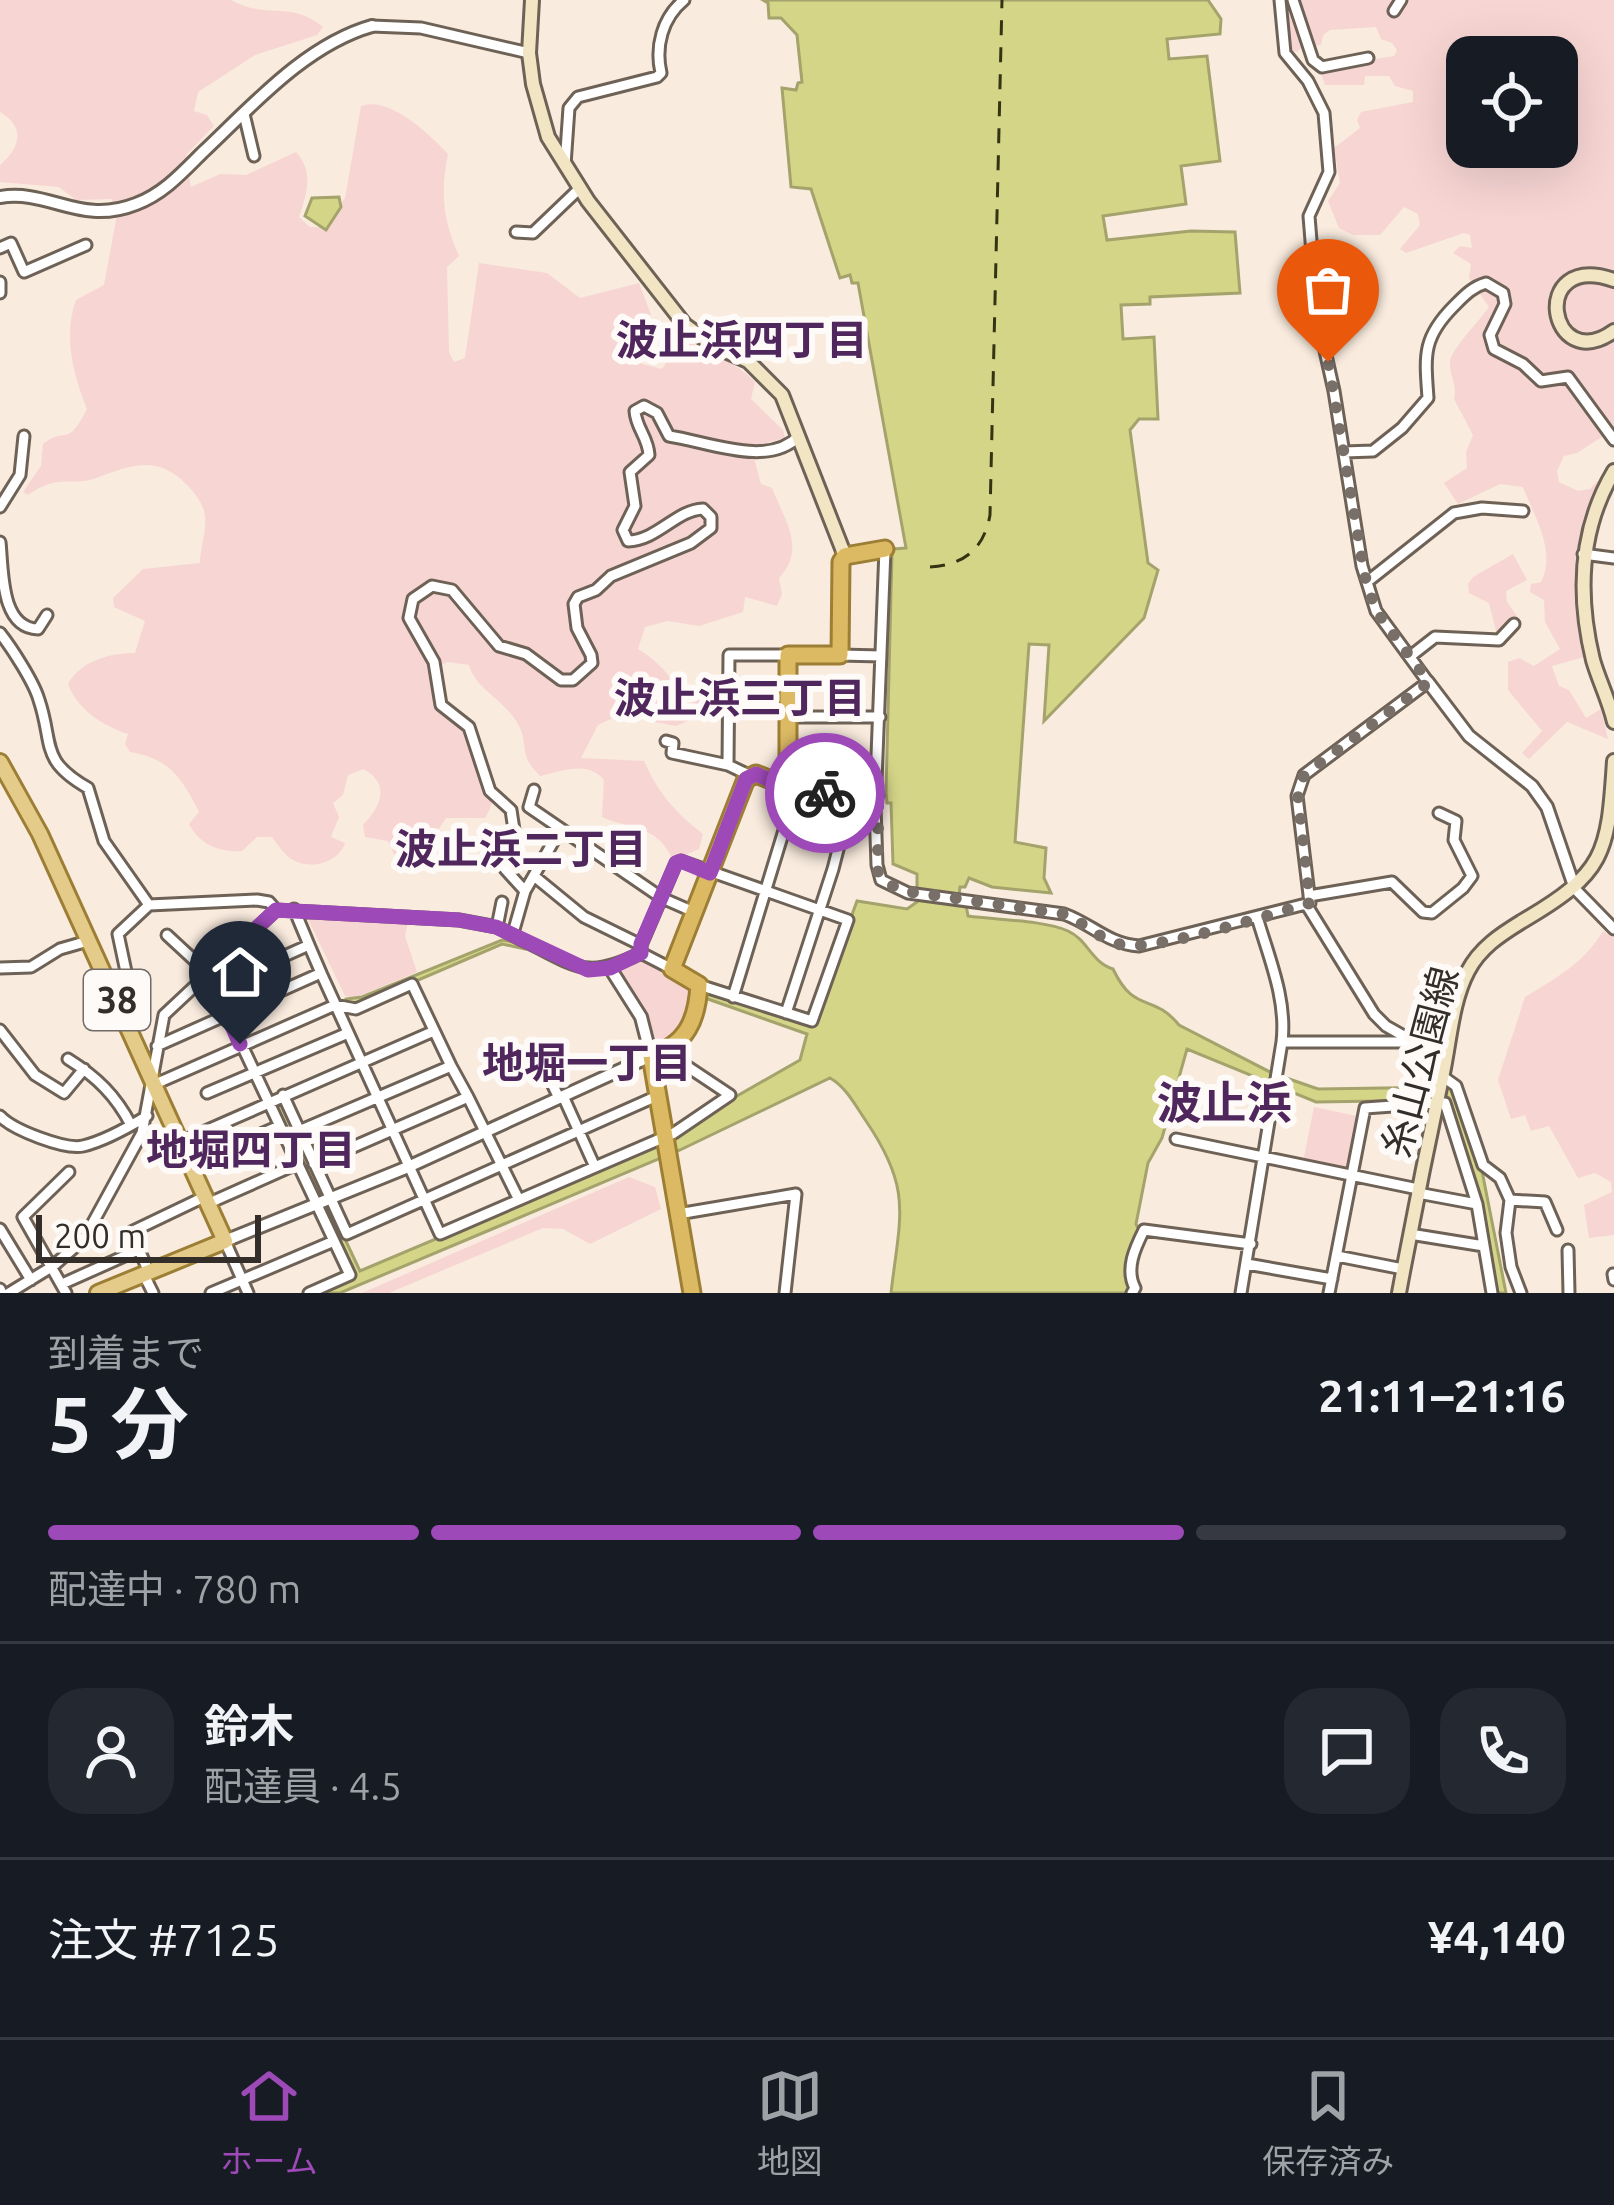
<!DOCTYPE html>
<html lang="ja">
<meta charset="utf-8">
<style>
:root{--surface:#171b24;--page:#242831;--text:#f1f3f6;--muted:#9ea1a6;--line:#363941;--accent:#9d49b8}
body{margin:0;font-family:Ubuntu,"Noto Sans JP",sans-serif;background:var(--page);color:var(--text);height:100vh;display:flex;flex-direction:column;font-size:45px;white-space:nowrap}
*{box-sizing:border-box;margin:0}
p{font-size:39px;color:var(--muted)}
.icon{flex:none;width:66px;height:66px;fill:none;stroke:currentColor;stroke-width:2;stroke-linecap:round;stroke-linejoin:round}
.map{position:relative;height:1293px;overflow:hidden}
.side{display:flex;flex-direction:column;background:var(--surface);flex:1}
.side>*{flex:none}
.controls{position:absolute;left:1446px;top:36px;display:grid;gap:24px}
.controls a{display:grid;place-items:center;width:132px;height:132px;border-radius:24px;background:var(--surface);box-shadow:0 12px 48px #0002;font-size:60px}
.scale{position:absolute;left:36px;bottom:30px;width:225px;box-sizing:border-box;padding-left:12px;border:6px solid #332e29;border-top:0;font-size:33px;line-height:42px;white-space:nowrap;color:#332e29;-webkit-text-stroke:9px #fdfaf8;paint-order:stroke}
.pin{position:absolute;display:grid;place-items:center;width:102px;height:102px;color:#fff;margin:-123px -51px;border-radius:50% 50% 50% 0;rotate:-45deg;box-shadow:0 0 12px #0007}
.pin .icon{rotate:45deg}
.courier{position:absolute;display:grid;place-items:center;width:120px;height:120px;margin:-60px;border:9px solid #9d49b8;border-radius:50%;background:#fff;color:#222;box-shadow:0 3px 15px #0007}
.headline em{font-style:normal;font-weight:700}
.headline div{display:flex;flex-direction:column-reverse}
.headline{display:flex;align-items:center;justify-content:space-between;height:204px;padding:0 48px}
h1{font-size:78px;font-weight:700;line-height:90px}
.bar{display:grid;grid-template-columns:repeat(4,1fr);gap:18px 12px;align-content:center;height:144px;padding:0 48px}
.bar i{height:15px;border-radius:9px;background:var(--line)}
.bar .selected{background:var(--accent)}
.bar p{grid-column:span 4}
.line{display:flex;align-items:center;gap:30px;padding:0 48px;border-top:3px solid var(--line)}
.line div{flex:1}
.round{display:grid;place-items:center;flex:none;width:126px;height:126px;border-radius:36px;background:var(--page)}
.tab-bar{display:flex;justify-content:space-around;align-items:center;height:168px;border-top:3px solid var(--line);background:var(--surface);font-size:33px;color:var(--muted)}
.tab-bar a{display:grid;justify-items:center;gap:6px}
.tab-bar .selected{color:var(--accent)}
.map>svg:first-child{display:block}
.green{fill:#f7d5d3;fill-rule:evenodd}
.water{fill:#d5d588;stroke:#a4a36c;stroke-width:3}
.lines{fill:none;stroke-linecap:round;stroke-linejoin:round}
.ferry{stroke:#343412;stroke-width:3;stroke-dasharray:15 12;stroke-linecap:butt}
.minor-casing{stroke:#6e6257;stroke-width:15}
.tertiary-casing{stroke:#6e6257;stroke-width:16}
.secondary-casing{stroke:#6e6257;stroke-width:18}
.primary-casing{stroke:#9c7e35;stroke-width:20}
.trunk-casing{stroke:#9c7e35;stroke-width:21}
.minor{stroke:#fff;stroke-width:9}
.tertiary{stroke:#fff;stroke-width:10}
.secondary{stroke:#f2e5c4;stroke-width:12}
.primary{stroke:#e5cb8a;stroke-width:14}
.trunk{stroke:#dcba63;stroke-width:15}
.done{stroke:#787068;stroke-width:12;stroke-dasharray:0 21.6}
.route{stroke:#9d49b8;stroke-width:15}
.labels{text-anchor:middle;stroke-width:12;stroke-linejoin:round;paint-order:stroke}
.shield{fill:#fdfaf8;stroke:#706b67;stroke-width:3}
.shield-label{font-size:36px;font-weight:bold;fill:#332e29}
.street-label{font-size:39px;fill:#332e29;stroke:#fdfaf8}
.neighbourhood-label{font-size:42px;font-weight:bold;fill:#50275d;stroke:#fdfaf8}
.quarter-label{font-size:45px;font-weight:bold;fill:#50275d;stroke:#fdfaf8}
</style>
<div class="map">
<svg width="1614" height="1293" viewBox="0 0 1614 1293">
<rect width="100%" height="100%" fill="#f9ebde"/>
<path class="green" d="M0,0H231C266,20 291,0 323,27L317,35L255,55L198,92L194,111L207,115L214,126L186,155L191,187L220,174L246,175L296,152C314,172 307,193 299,217L310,227H323L345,198L361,106C390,96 429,134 448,154C440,193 443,220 459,256L447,267L449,352L454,362L465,358L479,263L547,273L580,298L639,283L651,315L631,327L642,364L662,369L683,337C706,353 736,361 755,382L751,399L783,430L785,438L751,447L761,484L772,488C784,519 807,549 779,578L782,594L777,606L745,597L743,612L699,626L668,621L645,627L638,649C659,662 677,680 682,705H690L695,700L697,683H705L709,712L676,726L619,715L598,725L581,758L644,761C658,793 676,813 703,834L699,849L673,860C656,824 634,831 602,817L604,780C588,760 561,771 540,776C517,753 530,746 518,724C506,701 475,689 469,665L447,662L430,672L435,707C465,731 512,776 485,818H446L424,851L395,856L388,841L365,837L363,825C381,807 391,783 363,769L348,775L343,795L333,803L339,817L331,837L345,843C338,863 311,870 293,860C285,856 277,844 272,837H257L242,851C220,853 199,844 189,824L199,812C182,778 169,758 130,752L125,744L128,734C103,726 77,709 68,684C81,661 109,653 135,653L145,621L114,607L113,598L143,569L200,563C200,548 207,530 205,516C204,504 194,492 186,484C157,455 132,465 99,477C72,488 60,472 28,495L23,492L41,466L43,444C67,425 66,450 87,409C73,374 63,336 76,300L104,285L116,220L112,199L76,200L59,187L0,182V165C20,148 26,127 0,112Z
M1284,0H1614V429L1577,453L1564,456L1557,471L1559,482L1578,491L1590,489L1597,481L1604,483C1564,554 1574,580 1584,657L1552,666L1559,686L1569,690L1586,718L1601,709L1608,739L1567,722L1529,759L1522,753L1542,731L1508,690V662L1519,658L1534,666L1560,649L1545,622L1544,600L1530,592L1531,584L1541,582C1557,552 1534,516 1523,487L1500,484L1458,504L1444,483L1467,468L1466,452L1473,435L1454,399C1458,384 1449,377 1450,361C1451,350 1480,320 1489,307L1469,278L1471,264L1453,253L1460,246L1472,248L1470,235L1464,233L1406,253L1400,249L1420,225L1418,214L1404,207L1380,235H1353L1339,228L1328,201L1340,183L1334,148L1360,128L1357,120L1361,112L1413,102V91L1395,86L1389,76H1365L1364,85H1325L1319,68L1394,56L1397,50L1392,43L1381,39L1376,27L1330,30L1323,35L1321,45L1302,47L1297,52L1291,50ZM1467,57H1557V147H1467Z
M1513,554L1527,580L1506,591L1507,602L1522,623L1514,635H1497L1489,603L1469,593L1468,584L1473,577Z
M306,915L408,922L405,936L417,972L355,998L345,996Z
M1603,931L1614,938V1235L1589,1238L1584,1205L1612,1192L1611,1182L1595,1173L1578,1178L1549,1126L1531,1131L1525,1115L1511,1119L1498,1080L1525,997C1556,978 1584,963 1603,931Z
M643,960L690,987L691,1017L671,1040L658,1044L646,1013L617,973Z
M1314,1107L1357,1116L1346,1171L1303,1162Z
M629,1177L655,1187L661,1209L590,1244L563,1229L543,1228L389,1293H362Z"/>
<path class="water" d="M763,0H1208L1221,19L1220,34L1167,39L1169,59L1207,56L1220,161L1181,166L1186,204L1103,216L1107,240L1191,231L1235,232L1240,293L1150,297V304L1121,305L1123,339L1154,337L1158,419H1139L1130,430L1148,563L1158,570L1144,618L1044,721L1049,645L1029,644L1015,842L1046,848L1044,878L1051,893L992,887L969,878L965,887H960L958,903L966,905L968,916C996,920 1044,920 1068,931C1088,940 1091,962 1113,969C1135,1015 1152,992 1179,1025L1272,1073L1318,1089L1450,1087L1458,1095L1480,1161L1506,1293H1494L1487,1244L1446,1100L1316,1102L1187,1049L1162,1138L1148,1163L1136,1224L1140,1232L1125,1276L1131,1288L1129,1293H891C900,1215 913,1190 866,1121C855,1105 846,1087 830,1078L680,1150L340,1293H316L351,1275L273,1104L280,1101L360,1271L673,1139L723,1104L800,1060L807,1034L705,998L707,993L813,1022L857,901L907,909L917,902V874L893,864L891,803H887L886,792L892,553L894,549L906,548L858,283H852L850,275L840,278L811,189L791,187L782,88L796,90L798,83L802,82L797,35L781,18H769L768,3Z
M339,197L341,207L326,230L305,216L312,198Z
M502,940L526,944L525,949L502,944L367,1002L355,1006L346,1004V999L362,997Z"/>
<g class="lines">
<path class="ferry" d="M930,567C964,565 984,549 990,515L1002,0"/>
<defs>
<path id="minor" d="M1280,0L1285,53L1308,81L1324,113L1329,172L1309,216L1317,315L1334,391L1362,566L1376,611L1428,682L1304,775L1297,796L1310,903L1306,904L1374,1014L1386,1026L1446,1060
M1293,0L1313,60L1322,67L1368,58
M1394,11L1401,0
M372,26L421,28L529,53
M244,114L254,156
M565,165L569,108L578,97L657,77L661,73C655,47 662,18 684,0
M516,232L533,233L580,188
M0,248L11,243L24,272L86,245
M0,282V293
M1344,452L1373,451L1402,428L1428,398C1425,356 1422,338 1454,306C1464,296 1472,287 1486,283L1503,293L1505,304L1490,335L1494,349L1523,364L1541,381L1568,377L1614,440
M0,507L20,475L24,436
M0,542C3,569 0,628 38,629L47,615
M885,549L875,807L877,865L881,880L908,893L1064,914C1092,924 1108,944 1139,946L1306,904
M1583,554L1614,558
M1367,582L1454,513L1482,508L1523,511
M0,633C11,647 34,682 39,700C54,744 39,760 88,788L104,841L149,905
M840,655L881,656
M1412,655L1435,637L1499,640L1514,624
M788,717H880
M666,741L673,743L672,753L728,765
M751,776L728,765L729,655H788
M534,790L529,807L662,898L694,912
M793,790L878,795
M791,808L846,822
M534,876L584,917L641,945
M1575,889L1614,929
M525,891L505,869L506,849L514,830L511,810L490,791L469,727L441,705L434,662L409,618L413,599L432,586L452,590L499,646L526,654L561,680H573L592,663L591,655L577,628L574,604L578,597L596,590L611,576L691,543L711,528V517L703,509C676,510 658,540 628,541L623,530L635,506L630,472L649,455C648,437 636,428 635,411L644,406L657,413L669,436C709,442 768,468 799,436
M1309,896L1392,882L1423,912L1432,913L1463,888L1472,876L1454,840L1456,821L1439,813
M294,909L309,945
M1257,917C1269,958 1287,999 1282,1042
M497,927L502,902
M513,933L525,891L560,830
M167,935L208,973L350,1275L309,1293
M641,953V945L676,863L681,861L848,920L812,1021L699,985
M0,968L31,967L60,949L88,941
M215,987L309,945L321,973
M733,997L796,791
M117,999L128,981L118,934L149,905L257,900L269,902L276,910
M786,1013L833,869L852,795
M0,1030L35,1075L64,1093L84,1069
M157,1046L321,973L440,1234L595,1167L563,1096
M68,1059C97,1077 116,1096 131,1125
M451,1066L468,1097
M544,1067L559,1098
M1442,1076L1456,1086L1483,1165L1500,1178L1510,1200L1506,1233L1511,1267L1521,1293
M153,1085L335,1005L356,1009L412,984L451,1066L299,1131
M207,1093L348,1033
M283,1095L347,1234L657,1096
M0,1116C13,1130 65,1150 83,1146C104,1141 129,1127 147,1116
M1176,1139L1418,1189
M180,1142L434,1031
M314,1164L468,1097L519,1200
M190,1165L279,1126
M595,1167L674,1133L730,1095L664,1051
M1418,1193L1477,1204
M1510,1200L1545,1202L1557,1230
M207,1204L297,1164
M678,1214L796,1194L785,1293
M0,1229L31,1280
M1410,1234L1484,1246
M225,1241L248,1293
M1568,1250L1569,1293
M1337,1256L1403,1269
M1247,1264L1332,1279
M149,1272L131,1232L204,1197
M1613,1274L1614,1280
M144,1275L153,1293
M62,1284L138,1250
M0,1289L2,1293
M9,1293L53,1266L84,1239L142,1133L164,1015L276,910L459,920L497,927L522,940C576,965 584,982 641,953L672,969
M66,1293L23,1217L69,1172
M211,1293L334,1241
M1132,1293L1135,1288C1125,1269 1135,1248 1144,1230L1251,1244
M1241,1293L1282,1042H1413
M1329,1293L1365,1108L1435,1103H1445L1477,1204L1492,1293"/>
<path id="tertiary" d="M0,197C50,189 80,226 136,204C163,194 182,173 202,153C251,107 305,45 372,26
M1428,682L1469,736L1532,786L1547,807L1575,889
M225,1241L408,1167L651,1056L641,1017L610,968"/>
<path id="secondary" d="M532,0L529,53L533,84L548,137L588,201L685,325L714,346L748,361L782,395L845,556
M1614,280C1527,250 1549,378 1614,331
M1614,471C1579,530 1577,594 1593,660C1599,681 1609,700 1614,722
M1399,1293C1413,1218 1428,1143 1444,1068C1450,1037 1453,999 1468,971C1480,948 1500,935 1521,922C1605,873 1608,855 1614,761"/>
<path id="primary" d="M0,762L40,834L225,1241L98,1293"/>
<path id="trunk" d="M692,1293L651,1056C687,1044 697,1020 699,985L672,969L746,779L756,774L788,787V655H840L841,562L845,556L885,549"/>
</defs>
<use href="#minor" class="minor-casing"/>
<use href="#tertiary" class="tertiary-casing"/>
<use href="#secondary" class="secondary-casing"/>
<use href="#primary" class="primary-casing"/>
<use href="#trunk" class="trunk-casing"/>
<use href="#minor" class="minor"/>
<use href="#tertiary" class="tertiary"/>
<use href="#secondary" class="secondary"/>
<use href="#primary" class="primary"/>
<use href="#trunk" class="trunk"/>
</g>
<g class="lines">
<path class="done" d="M825,793L878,795V874L898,890L1064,914C1084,922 1101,941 1123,945C1157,951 1271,914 1310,903L1298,796L1304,775L1429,682L1376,611L1366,582L1328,362"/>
<path class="route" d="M240,1044L208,973L276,910L459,920L496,927L588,970L610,968L641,953V944L676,863L681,861L710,873L746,779L756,774L796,791L825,793"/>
</g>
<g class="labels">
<rect class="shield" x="84" y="970" width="66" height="60" rx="9"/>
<g class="shield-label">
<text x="117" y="1013">38</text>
</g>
<g class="street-label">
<text transform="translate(1420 1062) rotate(-75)" y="14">糸山公園線</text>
</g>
<g class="neighbourhood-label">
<text x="742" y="355">波止浜四丁目</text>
<text x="740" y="713">波止浜三丁目</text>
<text x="521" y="864">波止浜二丁目</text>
<text x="587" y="1078">地堀一丁目</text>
<text x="251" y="1165">地堀四丁目</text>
</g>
<g class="quarter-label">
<text x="1224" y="1119">波止浜</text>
</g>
</g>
</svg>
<div class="controls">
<a><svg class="icon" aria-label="locate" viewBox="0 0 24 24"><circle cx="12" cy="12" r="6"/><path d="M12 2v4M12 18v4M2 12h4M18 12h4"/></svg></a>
</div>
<div class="scale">200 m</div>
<div class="pin" style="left:1328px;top:362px;background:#ea580c"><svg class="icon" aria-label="bag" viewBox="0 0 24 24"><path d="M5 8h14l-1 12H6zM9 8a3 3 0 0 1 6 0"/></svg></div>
<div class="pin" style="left:240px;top:1044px;background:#1f2937"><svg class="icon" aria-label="home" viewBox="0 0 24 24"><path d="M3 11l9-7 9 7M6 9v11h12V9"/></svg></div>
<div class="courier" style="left:825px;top:793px"><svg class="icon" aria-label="bike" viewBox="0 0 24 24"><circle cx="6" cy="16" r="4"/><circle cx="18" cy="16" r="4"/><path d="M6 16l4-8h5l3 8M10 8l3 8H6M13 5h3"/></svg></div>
</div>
<section class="side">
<div class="headline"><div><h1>5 分</h1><p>到着まで</p></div><em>21:11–21:16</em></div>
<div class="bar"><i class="selected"></i><i class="selected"></i><i class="selected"></i><i></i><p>配達中 · 780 m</p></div>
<div class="line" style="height:216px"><a class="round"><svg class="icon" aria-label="person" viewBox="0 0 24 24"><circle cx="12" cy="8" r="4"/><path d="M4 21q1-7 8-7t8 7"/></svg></a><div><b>鈴木</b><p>配達員 · 4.5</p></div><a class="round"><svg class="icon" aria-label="chat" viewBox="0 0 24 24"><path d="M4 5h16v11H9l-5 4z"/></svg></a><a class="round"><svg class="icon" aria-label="phone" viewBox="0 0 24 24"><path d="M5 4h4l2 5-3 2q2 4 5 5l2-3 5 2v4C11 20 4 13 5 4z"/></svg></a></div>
<div class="line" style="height:156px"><div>注文 #7125</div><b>¥4,140</b></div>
</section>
<nav class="tab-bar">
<a class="selected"><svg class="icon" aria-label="home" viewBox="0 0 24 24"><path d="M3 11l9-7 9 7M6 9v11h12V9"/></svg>ホーム</a>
<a><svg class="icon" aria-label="map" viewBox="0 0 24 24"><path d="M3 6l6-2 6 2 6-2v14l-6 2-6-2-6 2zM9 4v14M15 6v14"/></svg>地図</a>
<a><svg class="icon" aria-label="saved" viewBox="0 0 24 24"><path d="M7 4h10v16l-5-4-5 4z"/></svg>保存済み</a>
</nav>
